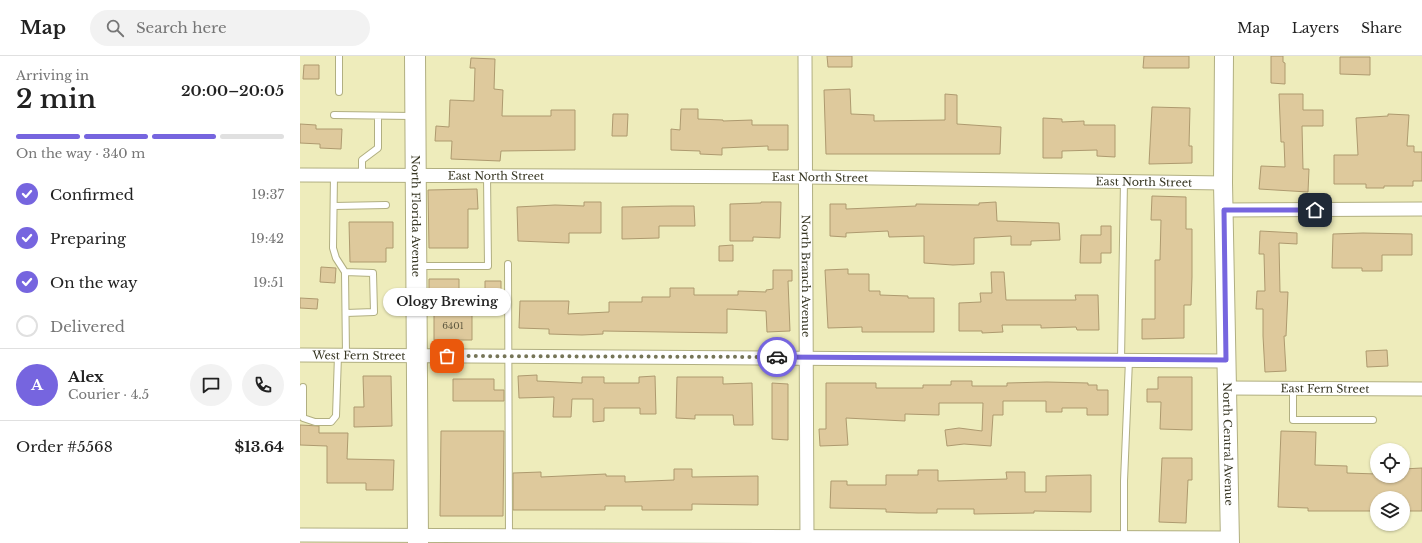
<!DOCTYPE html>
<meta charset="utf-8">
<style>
:root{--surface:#fff;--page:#f2f2f2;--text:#222;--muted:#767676;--line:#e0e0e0;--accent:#7665df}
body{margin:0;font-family:"Libre Baskerville",serif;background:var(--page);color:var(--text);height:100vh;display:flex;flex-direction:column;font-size:15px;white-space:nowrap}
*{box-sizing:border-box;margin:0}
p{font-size:13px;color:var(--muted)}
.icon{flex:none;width:22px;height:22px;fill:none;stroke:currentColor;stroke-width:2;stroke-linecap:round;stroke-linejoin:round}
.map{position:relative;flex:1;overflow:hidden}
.details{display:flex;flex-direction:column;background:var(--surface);width:300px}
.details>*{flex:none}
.controls{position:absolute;left:1070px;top:387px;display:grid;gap:8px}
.controls a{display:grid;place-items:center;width:40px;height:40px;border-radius:50%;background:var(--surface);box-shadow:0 1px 3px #0004;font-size:20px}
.pin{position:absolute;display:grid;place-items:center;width:34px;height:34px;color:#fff;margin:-17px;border-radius:8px;box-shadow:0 2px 6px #0006}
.courier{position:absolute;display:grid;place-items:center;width:40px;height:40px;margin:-20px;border:3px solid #7665df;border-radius:50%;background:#fff;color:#222;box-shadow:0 1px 5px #0007}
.bubble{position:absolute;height:28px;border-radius:14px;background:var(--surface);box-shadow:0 1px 3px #0004;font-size:13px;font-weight:600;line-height:28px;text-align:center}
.headline em{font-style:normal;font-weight:600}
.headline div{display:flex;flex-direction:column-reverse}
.headline{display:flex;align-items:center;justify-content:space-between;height:68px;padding:0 16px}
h1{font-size:26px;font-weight:600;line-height:30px}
.bar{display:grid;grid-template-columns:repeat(4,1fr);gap:6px 4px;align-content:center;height:48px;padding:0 16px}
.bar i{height:5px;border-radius:3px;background:var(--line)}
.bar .active{background:var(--accent)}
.bar p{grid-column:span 4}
.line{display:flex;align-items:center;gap:10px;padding:0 16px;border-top:1px solid var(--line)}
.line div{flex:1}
.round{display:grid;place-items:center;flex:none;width:42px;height:42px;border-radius:21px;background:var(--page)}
ol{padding:0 16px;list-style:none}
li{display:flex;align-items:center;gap:12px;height:44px}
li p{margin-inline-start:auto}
li .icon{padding:4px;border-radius:50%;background:var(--accent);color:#fff;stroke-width:4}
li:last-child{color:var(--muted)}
li i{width:22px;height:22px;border:2px solid var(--line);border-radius:50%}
header{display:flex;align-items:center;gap:24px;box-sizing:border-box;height:56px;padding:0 20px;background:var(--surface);border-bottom:1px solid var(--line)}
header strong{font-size:19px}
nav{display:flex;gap:22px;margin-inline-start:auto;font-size:14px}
.search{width:280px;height:36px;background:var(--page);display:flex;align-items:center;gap:10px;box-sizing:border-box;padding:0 14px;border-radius:22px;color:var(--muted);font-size:15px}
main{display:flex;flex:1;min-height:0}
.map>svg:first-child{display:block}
.building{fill:#dec99c;stroke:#ae9a6f}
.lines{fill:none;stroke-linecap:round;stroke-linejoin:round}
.lane-casing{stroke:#b1af81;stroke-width:8}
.street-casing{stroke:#b1af81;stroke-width:15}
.secondary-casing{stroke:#b1af81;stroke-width:20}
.primary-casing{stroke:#b1af81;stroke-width:22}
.lane{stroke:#fff;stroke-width:6}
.street{stroke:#fff;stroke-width:13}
.secondary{stroke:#fff;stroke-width:18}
.primary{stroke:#fff;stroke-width:20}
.done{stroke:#767558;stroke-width:4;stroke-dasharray:0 7.2}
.route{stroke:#7665df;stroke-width:5}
.labels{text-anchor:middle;stroke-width:3.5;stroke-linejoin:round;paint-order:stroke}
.number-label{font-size:9px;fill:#605a40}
.street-label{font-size:11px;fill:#363522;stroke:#eeecbb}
</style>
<header>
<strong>Map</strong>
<div class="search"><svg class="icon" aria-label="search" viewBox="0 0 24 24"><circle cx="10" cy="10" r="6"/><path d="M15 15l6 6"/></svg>Search here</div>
<nav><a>Map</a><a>Layers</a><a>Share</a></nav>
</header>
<main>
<section class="details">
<div class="headline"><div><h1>2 min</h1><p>Arriving in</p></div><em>20:00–20:05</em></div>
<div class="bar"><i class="active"></i><i class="active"></i><i class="active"></i><i></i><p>On the way · 340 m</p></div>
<ol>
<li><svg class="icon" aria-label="check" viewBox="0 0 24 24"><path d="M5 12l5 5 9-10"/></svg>Confirmed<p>19:37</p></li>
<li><svg class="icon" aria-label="check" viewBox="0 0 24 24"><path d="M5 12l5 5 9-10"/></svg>Preparing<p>19:42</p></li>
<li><svg class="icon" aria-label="check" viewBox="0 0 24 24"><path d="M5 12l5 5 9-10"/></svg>On the way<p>19:51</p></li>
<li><i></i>Delivered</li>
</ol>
<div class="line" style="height:72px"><b class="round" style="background:var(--accent);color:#fff">A</b><div><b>Alex</b><p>Courier · 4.5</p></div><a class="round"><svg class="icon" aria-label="chat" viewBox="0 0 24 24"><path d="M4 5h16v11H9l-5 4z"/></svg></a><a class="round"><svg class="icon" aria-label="phone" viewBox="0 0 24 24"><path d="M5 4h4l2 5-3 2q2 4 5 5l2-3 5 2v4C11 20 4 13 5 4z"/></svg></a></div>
<div class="line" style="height:52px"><div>Order #5568</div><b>$13.64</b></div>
</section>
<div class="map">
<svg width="1122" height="487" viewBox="0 0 1122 487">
<rect width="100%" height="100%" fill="#eeecbb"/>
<path class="building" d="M527,0H552V11H528Z
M844,0H889V12H843Z
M971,0H983V6L985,7V28L971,27Z
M1040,1H1070V19L1040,18Z
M171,2L195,3L194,33L203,34L202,60H251V54H275V94L201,95L200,105L151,103L152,85H135L136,70L149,71L150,44L174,45L175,12H170Z
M4,9H19V23H3Z
M550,33L551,58L574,59V65L645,64V38L657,39V68L701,71L700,98H526L524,34Z
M979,38H1003V54H1023V70H1002L1003,113H1009L1008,136L959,133L961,110L985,111L984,86H981Z
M852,51L890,52L889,90H892V107L849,108Z
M381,53H398V63L423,64V65L452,64V69H488V94H468V90L422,92V99L400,98V95L371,94V73L380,74Z
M313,58H328L327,80H312Z
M1088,58L1109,59L1107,90H1114V96H1122V125H1113V130H1084V132H1066V128H1034V99H1058L1056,62L1088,60Z
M743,62L762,63V66L784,65V69H815V101L797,100V94L762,95V102H743Z
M0,68L16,69V73H42L41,93L20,92V88L0,87Z
M177,133L178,153H168V192H129L128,134Z
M852,140L886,141V173H892V221L891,249H884V282L842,283V263H855V204H860L861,164H851Z
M284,146H301V177H269V187L218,185L217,151L255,149L284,150Z
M461,146H481L480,182L453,181V185H430V148L461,147Z
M696,146L697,165L759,167L760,184L731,185V189H711V180L674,182V208L653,209L624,207V180L589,181L588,175L546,177V181L530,180V148H546V153L616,150V148L679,149V147Z
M372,150H394L395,170H359V182L322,183V151Z
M49,166H93V192H86V206H50Z
M801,170H811V197H801V207H780L781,179H801Z
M960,175L997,177V188L979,187L980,236H988L986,280H984L986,315L965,316L963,280V253H956L957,235H965L964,198H959Z
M1063,177L1112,178V199H1082V215H1062V212H1032L1033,178Z
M433,189V205H419V190Z
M21,211L36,212L35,227L20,226Z
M548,213V218H569V235H580V239L608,240V242H634V276H562V271L528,272L525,214Z
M473,214H492V225H488L490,275L467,276L466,255L427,253V277L303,275V278L282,279L249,278V273L219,272L220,245H269L268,258L309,256V246H342V241H370V232H394V239H438V235L466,236V234L473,233Z
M691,216H704L706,244H776L775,239H798L799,274H777L776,271L741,272V269H702L703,276L682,277V275H659V247L681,246L680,237H692Z
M129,223H159V255H172V284H134V255H129Z
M185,225H201V246H185Z
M0,242L18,243L17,253L0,252Z
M1087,294L1088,310L1067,311L1066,295Z
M237,319V325L282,327V321H304V327H339V321L355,320L356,358H340V352H304V365L293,366V343H272L271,361H253L254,341L219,342L218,320Z
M63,320H91L92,370L54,371V351H64Z
M377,321H423V328L452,327L453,369H434L433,359H395V363L376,362Z
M858,321H892V374L860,373L861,346H847V333H858Z
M153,323H194V334H204V345H153Z
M651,325H672V330H707V327L747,326L788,327V329H797V334H808V359H787V352H762V356H746V345H703V359H693L691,390L664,388L647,390L645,374L659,372L682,375L683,347H639V359L605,358V365L546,362L548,389L520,390L519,373H526V327H576V332H623V329H651Z
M472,327L488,328V384L472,383Z
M0,369L19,370V377H48L47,403L94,404L93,434H66V427H27V390L0,389Z
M141,375H204L203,460H140Z
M981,375L1016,376L1015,409L1047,410V417L1077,418V420H1103V413L1122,412V455H1103V442H1077V455H1008V452L978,451Z
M862,402H892V424H888L886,467L859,466Z
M374,413H392V421L458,420V449L392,448V454H342V450H305V454H213V417L241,416V421L306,418V420H325V426L374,424Z
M618,414H638V425L707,423L706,416H725V436H746V420L791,419V456L734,455V457L674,458V453H637V457H618L586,456V453L530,452L531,425H547V429H586V419H618Z"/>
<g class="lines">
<defs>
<path id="lane" d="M39,0V36
M34,59L112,60
M34,119L33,192L36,202L45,216L46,299
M62,119V104L78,92V60
M34,150L86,149
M208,208L209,480
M119,210H188L187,119
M45,216L73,217L74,256L46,257
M821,304L824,125
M3,331V362L15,366H31L36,360L38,299
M993,332V364H1073
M824,483V425L829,304"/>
<g id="street">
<path id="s1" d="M505,0L507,487"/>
<path id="s2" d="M0,119L506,121L923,127"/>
<path d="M924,154L1122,153"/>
<path id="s3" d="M0,299L926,305"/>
<path id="s4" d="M927,332L1122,333"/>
<path d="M0,479L930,482"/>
</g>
<g id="secondary">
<path id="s5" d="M924,0L923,127L930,487"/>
</g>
<g id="primary">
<path id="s6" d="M115,0L118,487"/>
</g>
</defs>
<use href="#lane" class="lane-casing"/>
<use href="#street" class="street-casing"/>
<use href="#secondary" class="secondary-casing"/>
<use href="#primary" class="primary-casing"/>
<use href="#lane" class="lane"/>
<use href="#street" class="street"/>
<use href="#secondary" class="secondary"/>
<use href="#primary" class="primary"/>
</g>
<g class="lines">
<path class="done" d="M147,300L477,301"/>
<path class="route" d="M477,301L926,304L924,154H1015"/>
</g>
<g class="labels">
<g class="number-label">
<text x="153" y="273">6401</text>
</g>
<g class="street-label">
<text dy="4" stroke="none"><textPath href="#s2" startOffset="196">East North Street</textPath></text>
<text dy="4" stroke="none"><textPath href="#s2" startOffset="520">East North Street</textPath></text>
<text dy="4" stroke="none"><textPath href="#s2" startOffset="844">East North Street</textPath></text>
<text dy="4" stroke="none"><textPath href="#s6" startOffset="160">North Florida Avenue</textPath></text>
<text dy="4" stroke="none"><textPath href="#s1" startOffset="220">North Branch Avenue</textPath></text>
<text dy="4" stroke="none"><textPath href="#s3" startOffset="59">West Fern Street</textPath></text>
<text dy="4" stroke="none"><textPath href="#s4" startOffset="98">East Fern Street</textPath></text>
<text dy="4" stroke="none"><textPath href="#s5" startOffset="388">North Central Avenue</textPath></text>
</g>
</g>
</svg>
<div class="controls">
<a><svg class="icon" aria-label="locate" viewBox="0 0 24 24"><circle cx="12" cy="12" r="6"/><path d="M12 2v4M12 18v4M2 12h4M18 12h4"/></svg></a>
<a><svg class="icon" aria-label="layers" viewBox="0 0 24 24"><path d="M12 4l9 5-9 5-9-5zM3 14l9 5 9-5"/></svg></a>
</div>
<div class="pin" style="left:147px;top:300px;background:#ea580c"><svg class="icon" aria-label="bag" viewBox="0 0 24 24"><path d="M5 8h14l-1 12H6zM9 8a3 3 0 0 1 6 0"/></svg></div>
<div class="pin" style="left:1015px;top:154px;background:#1f2937"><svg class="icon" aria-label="home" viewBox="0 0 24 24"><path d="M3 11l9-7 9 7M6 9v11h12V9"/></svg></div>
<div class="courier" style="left:477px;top:301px"><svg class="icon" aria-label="car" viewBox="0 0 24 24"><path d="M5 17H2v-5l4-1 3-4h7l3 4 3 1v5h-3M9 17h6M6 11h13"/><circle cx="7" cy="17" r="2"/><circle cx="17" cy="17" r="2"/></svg></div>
<div class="bubble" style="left:83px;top:232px;width:128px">Ology Brewing</div>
</div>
</main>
